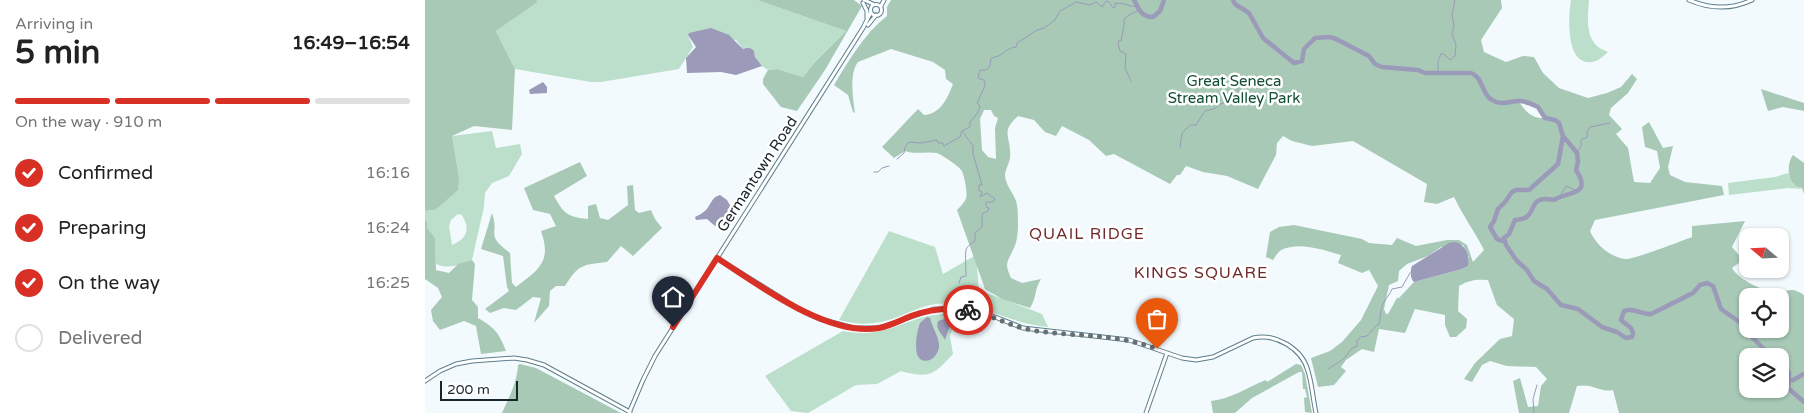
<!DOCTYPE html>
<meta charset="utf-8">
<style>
:root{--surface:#fff;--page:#f6f6f6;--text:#222;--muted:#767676;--line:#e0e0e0;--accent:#d93025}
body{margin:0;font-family:"Varela Round",sans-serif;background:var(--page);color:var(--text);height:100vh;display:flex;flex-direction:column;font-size:19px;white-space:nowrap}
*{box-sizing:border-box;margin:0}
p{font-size:16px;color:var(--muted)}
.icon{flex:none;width:28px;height:28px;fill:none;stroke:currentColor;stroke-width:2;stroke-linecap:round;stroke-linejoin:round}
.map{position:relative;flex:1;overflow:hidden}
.drawer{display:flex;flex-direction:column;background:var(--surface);width:425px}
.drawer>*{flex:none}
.needle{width:32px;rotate:289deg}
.fabs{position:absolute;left:1314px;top:228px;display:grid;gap:10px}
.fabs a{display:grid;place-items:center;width:50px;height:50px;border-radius:10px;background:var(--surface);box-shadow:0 1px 4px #0004;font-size:25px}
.scale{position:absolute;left:15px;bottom:12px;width:78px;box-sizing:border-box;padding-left:5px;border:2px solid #18262b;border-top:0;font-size:14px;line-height:18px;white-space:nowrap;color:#18262b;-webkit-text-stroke:4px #fff;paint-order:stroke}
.pin{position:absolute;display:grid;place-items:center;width:42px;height:42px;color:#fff;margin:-51px -21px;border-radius:50% 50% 50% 0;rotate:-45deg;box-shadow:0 0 5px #0007}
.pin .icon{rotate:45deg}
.courier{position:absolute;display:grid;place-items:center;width:50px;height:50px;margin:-25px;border:4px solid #d93025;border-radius:50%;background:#fff;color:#222;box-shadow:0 1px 6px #0007}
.overview em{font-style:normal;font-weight:800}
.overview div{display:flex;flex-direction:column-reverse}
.overview{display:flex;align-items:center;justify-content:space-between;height:85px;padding:0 15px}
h1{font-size:32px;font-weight:800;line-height:38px}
.bar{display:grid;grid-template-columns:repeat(4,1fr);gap:8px 5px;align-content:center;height:60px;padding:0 15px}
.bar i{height:6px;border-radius:4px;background:var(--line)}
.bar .current{background:var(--accent)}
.bar p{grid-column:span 4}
ol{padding:0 15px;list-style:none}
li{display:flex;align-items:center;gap:15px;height:55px}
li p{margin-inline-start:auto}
li .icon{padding:5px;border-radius:50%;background:var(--accent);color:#fff;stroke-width:4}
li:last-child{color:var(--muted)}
li i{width:28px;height:28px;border:2px solid var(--line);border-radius:50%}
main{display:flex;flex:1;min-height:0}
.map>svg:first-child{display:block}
.green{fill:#bcdfcb;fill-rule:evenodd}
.forest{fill:#a7c9b6;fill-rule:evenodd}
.water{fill:#9b9ab9}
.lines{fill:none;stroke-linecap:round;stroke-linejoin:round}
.stream{stroke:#9b9ab9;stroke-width:1}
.river{stroke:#9b9ab9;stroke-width:4.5}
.minor-casing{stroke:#5c7e8b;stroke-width:5}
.minor{stroke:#fff;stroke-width:3}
.done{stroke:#647074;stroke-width:5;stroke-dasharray:0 9}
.route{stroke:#d93025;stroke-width:6}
.labels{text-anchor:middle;stroke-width:5;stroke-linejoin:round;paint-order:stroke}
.park-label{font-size:15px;fill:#134f35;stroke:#fff}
.street-label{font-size:15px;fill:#18262b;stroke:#fff}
.neighbourhood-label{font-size:16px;letter-spacing:1px;fill:#6f292a;stroke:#fff}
</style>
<main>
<section class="drawer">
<div class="overview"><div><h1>5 min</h1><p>Arriving in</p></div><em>16:49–16:54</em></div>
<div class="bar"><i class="current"></i><i class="current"></i><i class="current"></i><i></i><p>On the way · 910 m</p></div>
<ol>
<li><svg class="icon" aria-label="check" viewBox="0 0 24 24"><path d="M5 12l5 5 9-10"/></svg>Confirmed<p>16:16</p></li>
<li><svg class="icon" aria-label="check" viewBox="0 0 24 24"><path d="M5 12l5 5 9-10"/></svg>Preparing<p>16:24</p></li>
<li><svg class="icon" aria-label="check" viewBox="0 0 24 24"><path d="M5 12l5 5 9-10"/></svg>On the way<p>16:25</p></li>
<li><i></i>Delivered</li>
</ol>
</section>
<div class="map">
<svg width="1379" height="413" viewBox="0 0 1379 413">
<rect width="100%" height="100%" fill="#f2fafd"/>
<path class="green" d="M111,0H332L421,31L389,63L378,77L352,69L343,70L337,66L330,57L329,51L322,47L318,49L311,40L264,33L263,35L268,47L254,69L176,82H166L90,69L71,31L113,2Z
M1146,0H1164C1163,15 1160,35 1172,46C1175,49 1180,50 1183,52C1180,55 1175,59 1171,61C1140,71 1143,17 1146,0Z
M67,131L71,148L95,144L97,154L84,176L67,183L60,193L59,207L47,260C33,264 25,270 11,264L10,238L1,228L2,221L0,220V211L10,210L34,177L27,136ZM33,214L37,215C45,229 43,238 27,245L24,226L26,220Z
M1363,173L1369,184L1377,189L1363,188L1304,195L1303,183L1350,177Z
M464,231L510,247L518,274L551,255L554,290L617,314L623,327C583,324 554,300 511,304C495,306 482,314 467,319C449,325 432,325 414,320Z
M517,314H533L525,336L528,354C509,375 504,379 476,371L452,384L431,385L383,413L366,411L340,376L418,331C461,340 479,317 517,314Z"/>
<path class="forest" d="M0,0H111L113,2L71,31L90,69L87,130L49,126L27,136L34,177L33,190L10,210L0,211Z
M332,0H429L437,6L400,70L372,111L356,107L338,84V79L343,70L352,69L378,77L389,63L421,31Z
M466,0H1076L1077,8L1056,40L1059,52L1081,62L1098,56L1109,57L1118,73L1134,88L1163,98L1182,93L1196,87L1207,74L1212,79L1203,93L1186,108L1184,115L1197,129L1191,134L1203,148L1209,182L1225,183L1235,168L1232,151L1220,147L1217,127L1224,122L1238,148L1248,146L1243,167L1245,175L1260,182L1297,186L1299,195L1170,220L1165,231C1171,245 1185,257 1200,259C1208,260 1256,241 1267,237V226L1320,221L1307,247L1318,260L1307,268C1314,280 1339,292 1352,292C1367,291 1365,287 1379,295V413H1194L1188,390C1175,393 1169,383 1152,386L1144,413H1094L1088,381L1095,378L1103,407L1113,406L1116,386L1122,379L1111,367L1082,366L1065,361L1057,365L1047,382L1039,379L1050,363L1075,339L1087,336L1089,319L1072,305L1063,280C1051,279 1044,280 1034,286L1033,311L1042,319L1041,328L1031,337H1025L1020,325V315L990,309L980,333L954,329L949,352L937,349L921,360L916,367L921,371L909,385L893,387L886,358L905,351L917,342L936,320L953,286L944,270L937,273L913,263L916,255C899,250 874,241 856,250C853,252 850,257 848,260L841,257L845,232L854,227L869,225L937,239L944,243L967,245L972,238L991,246L1022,240H1034L1042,245L1048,262L1059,250C1050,232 1038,216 1029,197L1012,204L999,202L1002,184L928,141L887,146L867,141L858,136L852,143L851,155L833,189L802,176L778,172L761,166L755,175H752L745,184L689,154L681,156L664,140L637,126L631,136L620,132L609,120L593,116C574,133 587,137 585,158C584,164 580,170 580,176C581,186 588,192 591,201C593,207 593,217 593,224C593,233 592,243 588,250C581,264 580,264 586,278L597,283L616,279C609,290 612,297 605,308L577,299L560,289L532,210C535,207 540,202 541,198C543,194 539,175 537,171C535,167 517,155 512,153C501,151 491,155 480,151L469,158L457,147L493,109L499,115C516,114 523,97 528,84L521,79L520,70L508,62L466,49L433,62C424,73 428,99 430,113L428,112L423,95L409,85C424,60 439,34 462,16V7ZM1094,101L1113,107L1120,118C1108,119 1099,111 1094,101ZM559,110H566L569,116L573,118L570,128L571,159L563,157L557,150L555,119ZM1038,245L1044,257L1043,266L1037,269L989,282L974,298H972L963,314H961L959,309L964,285L973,281L974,271L982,264L1003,256L1016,247ZM1322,296H1355V329H1322ZM1336,345L1341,351L1340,356H1355V389H1343L1337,394L1331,395L1326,389H1322L1321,376L1322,356H1330Z
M1336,89L1379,103V111L1358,107L1343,111Z
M1368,155L1379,163V194L1377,188C1375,187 1371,187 1369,184C1362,177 1362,163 1368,155Z
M155,162L162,176L129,196C139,214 143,217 163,219V206L171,204L175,218L183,220L203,205L202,186L208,185L210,210L214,213L226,210L230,219L237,228L208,256L196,246L182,262C157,265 154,264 140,286H131L125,291L124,306L109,323L116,298L108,297L91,310L79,308L65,313L60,309L84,291L82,287L78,256L56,249L67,213C75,236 59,233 85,253L87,283L91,287C114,269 127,262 116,231L131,226L125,214L108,210L99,188Z
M0,220L2,221V228L10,238L11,270L24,273L33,264L47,260L50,264L47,300L53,307V318C70,328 74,333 81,351L56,354L51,326L39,321L15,330L8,321L6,310L17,297L13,288L0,279Z
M95,364L111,368L196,413H77C84,397 92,383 93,365Z
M871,364L876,365L880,374L887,413L880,412L879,398L882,397L880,389H878L877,372H874L827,398L810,413H788L786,401C807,399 822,387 841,380L842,382Z"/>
<path class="water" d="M286,28L304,35L318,49C323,47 325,47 329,51L330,57L337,66L311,75L296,72L262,73L261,58L271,47L263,35L264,33Z
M118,82L122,87V93L105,94L104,90Z
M295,195L302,200L306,207L295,225L290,226L282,219L271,220L270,217C274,215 278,213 281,210C286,204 287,197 295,195Z
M1028,242C1039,242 1046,255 1043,266L1037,269L989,282C985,278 985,271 987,266L1024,243Z
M502,317L505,318C507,327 513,335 514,344C515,353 506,364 497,360C487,356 492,331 495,323Z
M526,317H528L520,340C517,334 510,329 513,321Z"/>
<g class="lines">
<path class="stream" d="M1013,73V61L1016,54H1019L1025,60L1030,56L1031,45L1027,34L1029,25L1027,15L1030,0
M706,81L700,68L701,54L695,51L693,43L694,40L696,41L699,26V19L704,15L714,10
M755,148L757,133L765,125H771L780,111L789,109L795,104L811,100L814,95L812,87L816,84L824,85L831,80
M1152,153L1156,146V140L1162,137V132L1165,127L1185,123
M472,159L479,153L480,147L484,142L496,143L512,140L513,143H518L519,146L535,137L537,131L545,127V122C550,116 553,114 555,106L552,103L560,86L559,80L553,78L555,70H561L565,66L566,59C568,57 570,57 573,56C580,53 582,48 591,47L592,43L612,30L619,28L630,20L635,11L646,5L651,2L665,5L671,2L677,7L681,1L684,2L688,8L690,7V3C698,3 705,6 712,7
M449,172H453L457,168L464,166
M1135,196L1141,186L1152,191
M534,283L536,277L541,276C541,270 540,254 541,250C542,246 547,243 550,241V233L557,227V214L563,211L564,208L561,207V202H568L570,199L562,193L555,197L557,192L554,191V185H557L548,154V146L538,132
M903,369C907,365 913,364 917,360C923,356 923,349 932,346V341L935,337L942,336L952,325L954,324C956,316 955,307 960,300C963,296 965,294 967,289L977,287L985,273
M1109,413L1108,399L1112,385"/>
<path class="river" d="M709,0C714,9 716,17 728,17L735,11L739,0
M808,0L810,4L824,13L838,38L869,63L877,61L879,49L890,38L905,37L911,39L944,56L950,64L957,67L993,70L1000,73H1046C1059,78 1056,94 1067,100C1076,106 1085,101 1094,101C1100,101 1107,104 1113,107L1120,118L1130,120L1134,123L1138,136L1152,153L1153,162L1151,170C1168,196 1143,191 1129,200C1098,194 1117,219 1090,220L1084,234L1079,238L1081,245L1092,261L1102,270L1109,281L1122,289L1136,305L1153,309L1177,327L1192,332L1201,338L1207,337L1208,333L1206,328L1196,320L1199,311C1209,307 1216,315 1226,314L1268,293L1275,285L1282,283L1288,286L1296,309L1316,323L1324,334L1341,351L1340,356
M1078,241L1072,239L1065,227L1069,221L1073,209L1080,202L1087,192L1091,190H1104L1133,164L1138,136
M1355,366L1361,368L1364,373L1363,388L1379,402
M1363,381L1368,380L1379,374"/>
<defs>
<path id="minor" d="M439,0L448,4
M1264,0C1285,9 1306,10 1327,0
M438,3L442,11V18
M445.5 10a5.5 5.5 0 1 1 11 0a5.5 5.5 0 1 1-11 0Z
M456,6L459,0
M443,25L451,15
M292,258L374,309L395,319L429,328H454L509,309L540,310L565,315L598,328L704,340L757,358L771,360L788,357L828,338C850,333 877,348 883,371C887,384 888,399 891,413
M0,381L15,371L31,364L47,361L89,358L102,360L119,365L205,412
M204,413L218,380L230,356L438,28L446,12
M721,413L742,353"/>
</defs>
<use href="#minor" class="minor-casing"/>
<use href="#minor" class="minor"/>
</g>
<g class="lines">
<path class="done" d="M543,310C565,314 584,326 606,330C648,337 691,333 732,349"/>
<path class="route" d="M248,327L292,258C334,285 402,337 454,328C465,326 476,320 486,316C505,309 524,307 543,310"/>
</g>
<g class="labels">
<g class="park-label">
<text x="809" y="86">Great Seneca<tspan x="809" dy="17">Stream Valley Park</tspan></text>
</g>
<g class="street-label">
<text transform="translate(332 174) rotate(-57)" y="5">Germantown Road</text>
</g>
<g class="neighbourhood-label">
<text x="662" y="239">QUAIL RIDGE</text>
<text x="776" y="278">KINGS SQUARE</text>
</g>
</g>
</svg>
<div class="fabs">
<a><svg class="needle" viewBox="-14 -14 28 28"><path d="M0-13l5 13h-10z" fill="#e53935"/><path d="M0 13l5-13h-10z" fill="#767676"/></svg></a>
<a><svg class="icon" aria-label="locate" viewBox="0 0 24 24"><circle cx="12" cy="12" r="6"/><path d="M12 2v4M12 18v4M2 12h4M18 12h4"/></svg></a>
<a><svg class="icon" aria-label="layers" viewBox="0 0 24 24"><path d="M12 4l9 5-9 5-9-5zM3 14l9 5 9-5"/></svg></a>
</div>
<div class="scale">200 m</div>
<div class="pin" style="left:732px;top:349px;background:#ea580c"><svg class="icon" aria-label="bag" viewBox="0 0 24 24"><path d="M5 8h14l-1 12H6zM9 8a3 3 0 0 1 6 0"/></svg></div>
<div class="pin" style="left:248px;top:327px;background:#1f2937"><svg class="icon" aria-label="home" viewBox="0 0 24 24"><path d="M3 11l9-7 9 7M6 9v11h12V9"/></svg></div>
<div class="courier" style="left:543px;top:310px"><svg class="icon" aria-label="bike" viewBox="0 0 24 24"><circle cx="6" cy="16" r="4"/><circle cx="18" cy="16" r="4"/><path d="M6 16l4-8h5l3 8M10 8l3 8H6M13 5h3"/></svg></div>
</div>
</main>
